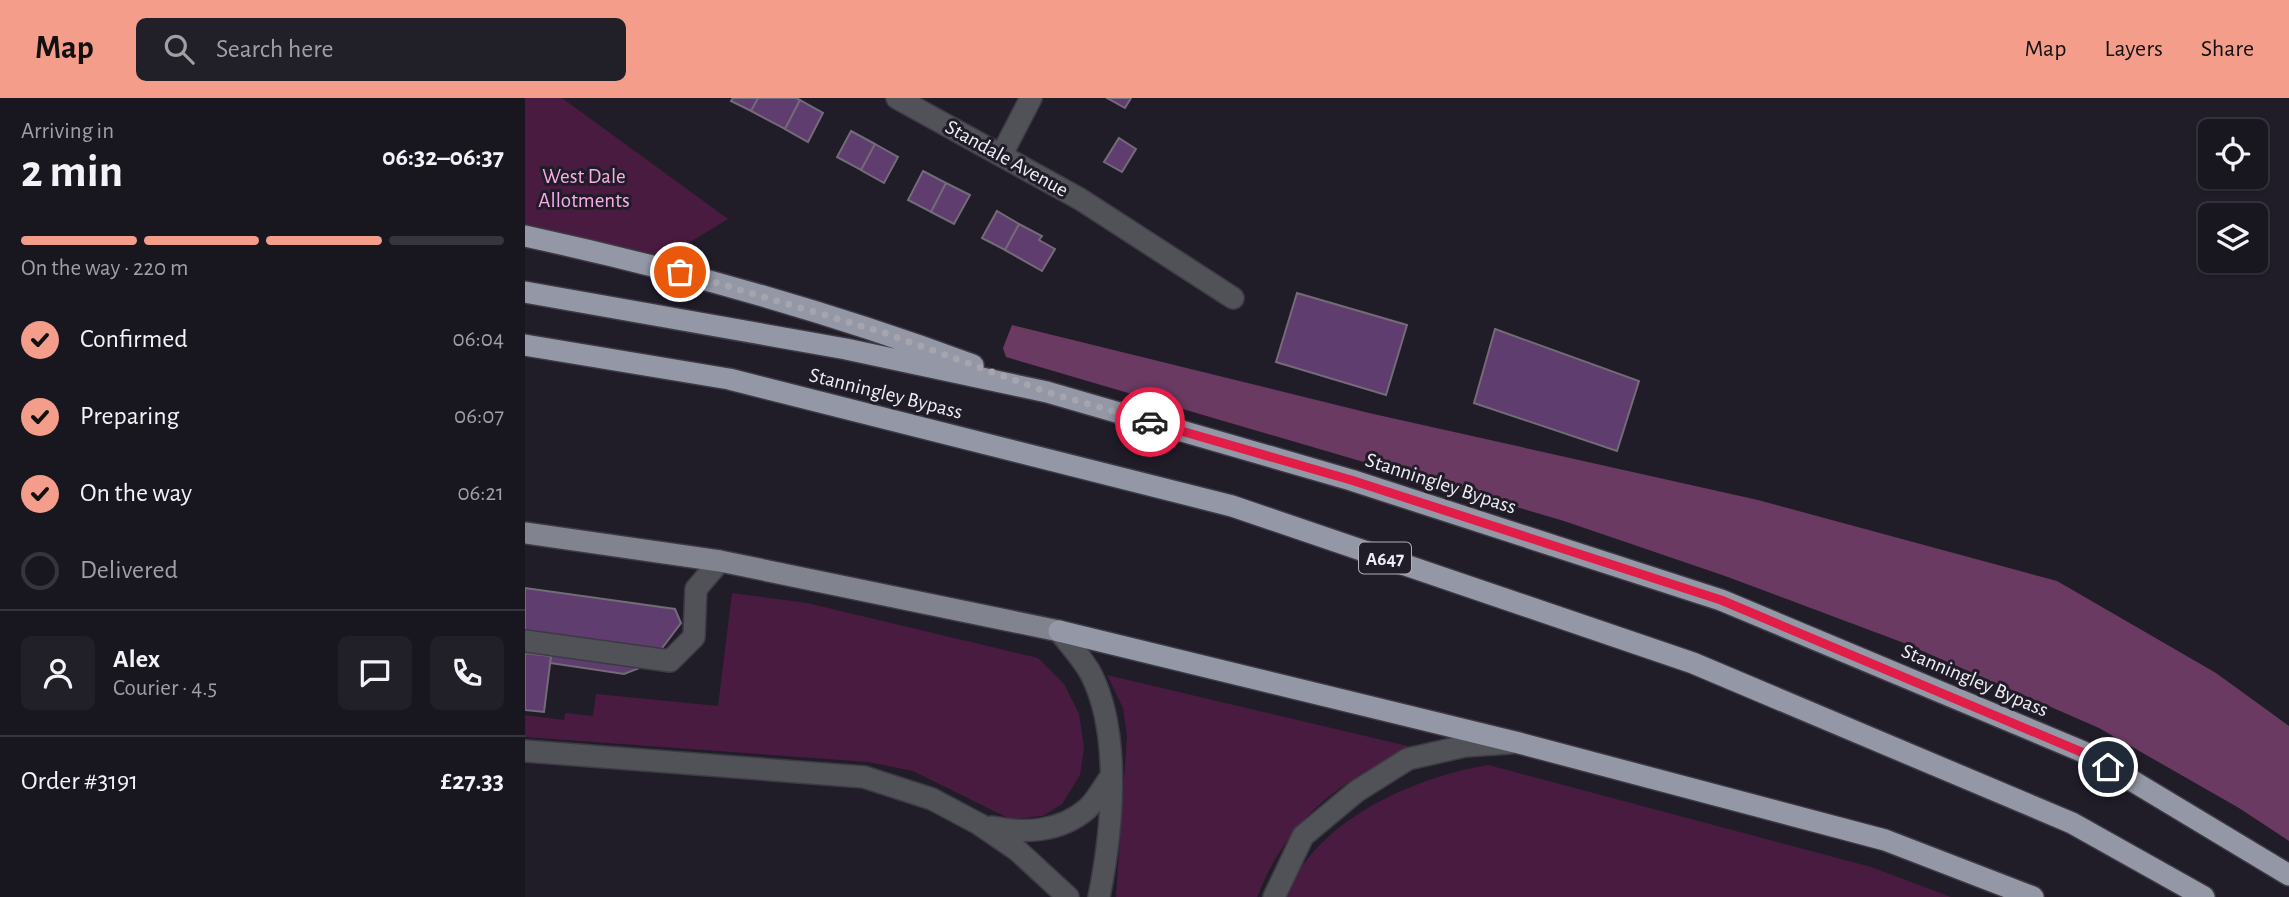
<!DOCTYPE html>
<meta charset="utf-8">
<style>
:root{--surface:#18161f;--page:#211f28;--text:#f1f3f6;--muted:#9f9fa4;--line:#36353d;--accent:#f49d8b}
body{margin:0;font-family:"Alegreya Sans",sans-serif;background:var(--page);color:var(--text);height:100vh;display:flex;flex-direction:column;font-size:26px;white-space:nowrap}
*{box-sizing:border-box;margin:0}
p{font-size:23px;color:var(--muted)}
.icon{flex:none;width:38px;height:38px;fill:none;stroke:currentColor;stroke-width:2;stroke-linecap:round;stroke-linejoin:round}
.map{position:relative;flex:1;overflow:hidden}
.details{display:flex;flex-direction:column;background:var(--surface);width:525px}
.details>*{flex:none}
.buttons{position:absolute;left:1673px;top:21px;display:grid;gap:14px}
.buttons a{display:grid;place-items:center;width:70px;height:70px;border-radius:10px;background:var(--surface);box-shadow:0 2px 5px #0004,0 0 0 2px var(--line);font-size:35px}
.pin{position:absolute;display:grid;place-items:center;width:60px;height:60px;color:#fff;margin:-30px;border:4px solid #fff;border-radius:50%;box-shadow:0 2px 7px #0007}
.courier{position:absolute;display:grid;place-items:center;width:70px;height:70px;margin:-35px;border:5px solid #e11d48;border-radius:50%;background:#fff;color:#222;box-shadow:0 2px 9px #0007}
.head em{font-style:normal;font-weight:600}
.head div{display:flex;flex-direction:column-reverse}
.head{display:flex;align-items:center;justify-content:space-between;height:119px;padding:0 21px}
h1{font-size:46px;font-weight:600;line-height:52px}
.bar{display:grid;grid-template-columns:repeat(4,1fr);gap:10px 7px;align-content:center;height:84px;padding:0 21px}
.bar i{height:9px;border-radius:5px;background:var(--line)}
.bar .selected{background:var(--accent)}
.bar p{grid-column:span 4}
.line{display:flex;align-items:center;gap:18px;padding:0 21px;border-top:2px solid var(--line)}
.line div{flex:1}
.round{display:grid;place-items:center;flex:none;width:74px;height:74px;border-radius:10px;background:var(--page)}
ol{padding:0 21px;list-style:none}
li{display:flex;align-items:center;gap:21px;height:77px}
li p{margin-inline-start:auto}
li .icon{padding:7px;border-radius:50%;background:var(--accent);color:#111;stroke-width:4}
li:last-child{color:var(--muted)}
li i{width:38px;height:38px;border:4px solid var(--line);border-radius:50%}
header{display:flex;align-items:center;gap:42px;box-sizing:border-box;height:98px;padding:0 35px;background:var(--accent);color:#111}
header strong{font-size:33px}
nav{display:flex;gap:38px;margin-inline-start:auto;font-size:24px}
.search{width:490px;height:63px;background:var(--page);display:flex;align-items:center;gap:18px;box-sizing:border-box;padding:0 24px;border-radius:10px;color:var(--muted);font-size:26px}
main{display:flex;flex:1;min-height:0}
.map>svg:first-child{display:block}
.green{fill:#491b41}
.forest{fill:#6b3a62}
.building{fill:#5f3d6e;stroke:#746b78;stroke-width:2}
.lines{fill:none;stroke-linecap:round;stroke-linejoin:round}
.minor-casing{stroke:#3d3a45;stroke-width:24}
.major-casing{stroke:#3d3a45;stroke-width:24}
.highway-casing{stroke:#3d3a45;stroke-width:24}
.minor{stroke:#505257;stroke-width:21}
.major{stroke:#81838f;stroke-width:21}
.highway{stroke:#9497a6;stroke-width:21}
.done{stroke:#a6a4ad;stroke-width:7;stroke-dasharray:0 12.6}
.route{stroke:#e11d48;stroke-width:9}
.labels{text-anchor:middle;stroke-width:6;stroke-linejoin:round;paint-order:stroke}
.shield{fill:#201d29;stroke:#b0aeb7;stroke-width:2}
.shield-label{font-size:19px;font-weight:bold;fill:#eeecf4}
.street-label{font-size:21px;fill:#eeecf4;stroke:#201d29}
.park-label{font-size:21px;fill:#f9ace9;stroke:#201d29}
</style>
<header>
<strong>Map</strong>
<div class="search"><svg class="icon" aria-label="search" viewBox="0 0 24 24"><circle cx="10" cy="10" r="6"/><path d="M15 15l6 6"/></svg>Search here</div>
<nav><a>Map</a><a>Layers</a><a>Share</a></nav>
</header>
<main>
<section class="details">
<div class="head"><div><h1>2 min</h1><p>Arriving in</p></div><em>06:32–06:37</em></div>
<div class="bar"><i class="selected"></i><i class="selected"></i><i class="selected"></i><i></i><p>On the way · 220 m</p></div>
<ol>
<li><svg class="icon" aria-label="check" viewBox="0 0 24 24"><path d="M5 12l5 5 9-10"/></svg>Confirmed<p>06:04</p></li>
<li><svg class="icon" aria-label="check" viewBox="0 0 24 24"><path d="M5 12l5 5 9-10"/></svg>Preparing<p>06:07</p></li>
<li><svg class="icon" aria-label="check" viewBox="0 0 24 24"><path d="M5 12l5 5 9-10"/></svg>On the way<p>06:21</p></li>
<li><i></i>Delivered</li>
</ol>
<div class="line" style="height:126px"><a class="round"><svg class="icon" aria-label="person" viewBox="0 0 24 24"><circle cx="12" cy="8" r="4"/><path d="M4 21q1-7 8-7t8 7"/></svg></a><div><b>Alex</b><p>Courier · 4.5</p></div><a class="round"><svg class="icon" aria-label="chat" viewBox="0 0 24 24"><path d="M4 5h16v11H9l-5 4z"/></svg></a><a class="round"><svg class="icon" aria-label="phone" viewBox="0 0 24 24"><path d="M5 4h4l2 5-3 2q2 4 5 5l2-3 5 2v4C11 20 4 13 5 4z"/></svg></a></div>
<div class="line" style="height:91px"><div>Order #3191</div><b>£27.33</b></div>
</section>
<div class="map">
<svg width="1764" height="799" viewBox="0 0 1764 799">
<rect width="100%" height="100%" fill="#201d29"/>
<path class="green" d="M0,0H37L203,121L129,166L0,138Z
M207,495L282,505L513,560L539,586L554,616L559,649L555,677L537,706L518,718L485,721L388,673L344,664L0,639V617L39,622L40,615L68,618L71,596L193,608Z
M582,577L891,650C815,680 763,721 732,799H591L602,637L598,610Z
M963,667L1346,769L1426,799H761C789,723 889,679 963,667Z"/>
<path class="forest" d="M487,227L844,315L1233,402L1532,483L1691,575L1764,628V743L1714,710L1574,630L1379,545L1200,478L1039,423L481,259L478,250Z"/>
<path class="building" d="M208,0H233L226,13L206,3Z
M233,0H271L275,2L260,31L226,13Z
M582,0H606L600,10Z
M275,2L298,15L283,44L260,31Z
M326,33L350,46L336,72L312,59Z
M594,40L611,51L597,74L579,64Z
M350,46L373,59L359,85L336,72Z
M398,73L421,85L406,114L383,102Z
M421,85L445,97L429,126L406,114Z
M472,113L494,126L480,152L457,140Z
M494,126L517,138L514,142L530,151L517,173L480,152Z
M772,195L882,227L861,297L751,264Z
M970,231L1114,283L1092,353L949,305Z
M0,490L150,511L156,525L125,566L99,576L25,565L26,558L0,555Z
M0,555L26,558L19,614L0,612Z"/>
<g class="lines">
<defs>
<path id="minor" d="M372,0L555,101L708,200
M477,56L506,0
M534,533C545,547 558,561 566,576C597,637 587,734 574,799
M0,543L145,563L169,539L171,491L195,463
M0,653L339,679L407,701L454,726L492,752L543,799
M467,729C499,736 535,734 562,711C571,703 578,689 585,680
M749,799L778,738L832,693L883,661L940,648L985,645"/>
<path id="major" d="M0,435L195,463L534,533"/>
<path id="highway" d="M0,138C152,171 302,213 448,267
M0,194L321,251L522,294L826,382L1196,502L1561,655L1764,777
M0,247L204,281L707,408L1168,565L1547,725L1679,799
M534,533L994,645L1360,742L1508,799"/>
</defs>
<use href="#minor" class="minor-casing"/>
<use href="#major" class="major-casing"/>
<use href="#highway" class="highway-casing"/>
<use href="#minor" class="minor"/>
<use href="#major" class="major"/>
<use href="#highway" class="highway"/>
</g>
<g class="lines">
<path class="done" d="M155,174L360,235L522,294L625,324"/>
<path class="route" d="M625,324L826,382L1196,502L1561,656L1583,669"/>
</g>
<g class="labels">
<rect class="shield" x="834" y="444.5" width="52" height="31" rx="5"/>
<g class="shield-label">
<text x="860" y="467">A647</text>
</g>
<g class="street-label">
<text transform="translate(482 60) rotate(29)" y="7">Standale Avenue</text>
<text transform="translate(361 295) rotate(14)" y="7">Stanningley Bypass</text>
<text transform="translate(916 385) rotate(18)" y="7">Stanningley Bypass</text>
<text transform="translate(1450 582) rotate(23)" y="7">Stanningley Bypass</text>
</g>
<g class="park-label">
<text x="59" y="85">West Dale<tspan x="59" dy="24">Allotments</tspan></text>
</g>
</g>
</svg>
<div class="buttons">
<a><svg class="icon" aria-label="locate" viewBox="0 0 24 24"><circle cx="12" cy="12" r="6"/><path d="M12 2v4M12 18v4M2 12h4M18 12h4"/></svg></a>
<a><svg class="icon" aria-label="layers" viewBox="0 0 24 24"><path d="M12 4l9 5-9 5-9-5zM3 14l9 5 9-5"/></svg></a>
</div>
<div class="pin" style="left:155px;top:174px;background:#ea580c"><svg class="icon" aria-label="bag" viewBox="0 0 24 24"><path d="M5 8h14l-1 12H6zM9 8a3 3 0 0 1 6 0"/></svg></div>
<div class="pin" style="left:1583px;top:669px;background:#1f2937"><svg class="icon" aria-label="home" viewBox="0 0 24 24"><path d="M3 11l9-7 9 7M6 9v11h12V9"/></svg></div>
<div class="courier" style="left:625px;top:324px"><svg class="icon" aria-label="car" viewBox="0 0 24 24"><path d="M5 17H2v-5l4-1 3-4h7l3 4 3 1v5h-3M9 17h6M6 11h13"/><circle cx="7" cy="17" r="2"/><circle cx="17" cy="17" r="2"/></svg></div>
</div>
</main>
